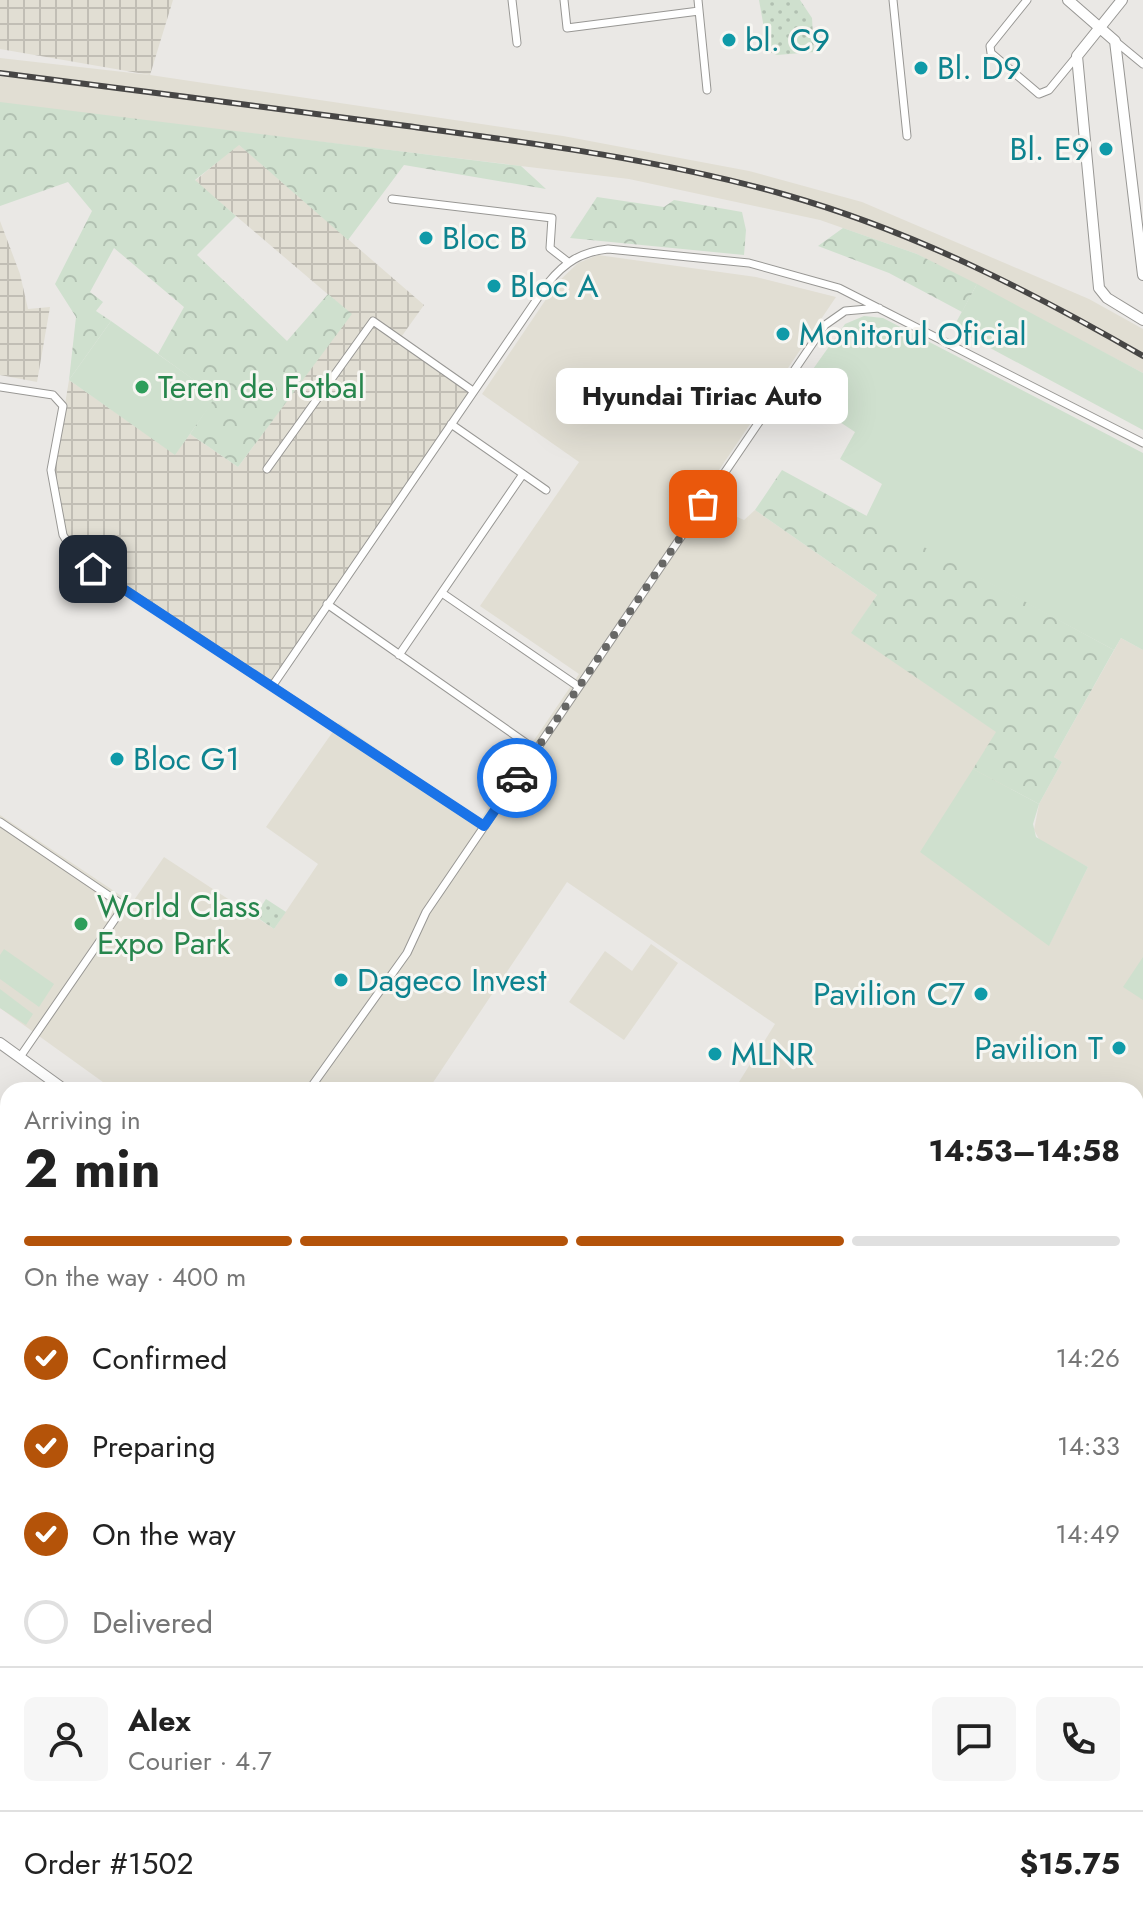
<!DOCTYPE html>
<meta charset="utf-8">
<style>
:root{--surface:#fff;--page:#f6f6f6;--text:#222;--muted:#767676;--line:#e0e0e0;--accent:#b45309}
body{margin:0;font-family:Jost,sans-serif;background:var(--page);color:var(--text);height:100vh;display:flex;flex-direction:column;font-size:30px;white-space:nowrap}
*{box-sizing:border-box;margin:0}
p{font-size:26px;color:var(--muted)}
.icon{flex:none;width:44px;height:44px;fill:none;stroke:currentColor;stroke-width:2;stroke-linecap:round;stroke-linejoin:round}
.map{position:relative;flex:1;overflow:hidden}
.drawer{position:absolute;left:0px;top:1082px;width:1144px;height:850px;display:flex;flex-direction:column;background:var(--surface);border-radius:24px 24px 0 0;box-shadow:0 8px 32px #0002}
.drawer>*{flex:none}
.pin{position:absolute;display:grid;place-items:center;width:68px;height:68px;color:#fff;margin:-34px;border-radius:16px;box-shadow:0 4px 12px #0006}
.courier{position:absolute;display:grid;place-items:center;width:80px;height:80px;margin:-40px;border:6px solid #1a73e8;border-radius:50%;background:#fff;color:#222;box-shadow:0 2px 10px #0007}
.bubble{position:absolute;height:56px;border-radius:12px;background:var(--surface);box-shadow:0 8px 32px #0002;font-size:26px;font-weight:700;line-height:56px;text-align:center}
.headline em{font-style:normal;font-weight:700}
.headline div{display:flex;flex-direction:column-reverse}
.headline{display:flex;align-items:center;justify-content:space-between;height:136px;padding:0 24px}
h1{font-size:52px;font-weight:700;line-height:60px}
.bar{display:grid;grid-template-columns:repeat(4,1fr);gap:12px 8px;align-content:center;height:96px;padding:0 24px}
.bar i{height:10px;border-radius:6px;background:var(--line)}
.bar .active{background:var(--accent)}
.bar p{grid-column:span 4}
.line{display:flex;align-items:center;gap:20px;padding:0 24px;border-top:2px solid var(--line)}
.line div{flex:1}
.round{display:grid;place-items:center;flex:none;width:84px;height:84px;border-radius:12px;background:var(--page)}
ol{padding:0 24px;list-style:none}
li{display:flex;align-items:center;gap:24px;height:88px}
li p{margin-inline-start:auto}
li .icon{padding:8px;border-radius:50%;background:var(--accent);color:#fff;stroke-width:4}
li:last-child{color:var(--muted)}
li i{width:44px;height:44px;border:4px solid var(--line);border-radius:50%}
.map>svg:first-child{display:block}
.built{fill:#e1ded3}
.industrial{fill:url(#industrial-grid)}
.green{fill:#cfe0ce}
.forest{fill:url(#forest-crowns)}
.park{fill:url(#park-dots)}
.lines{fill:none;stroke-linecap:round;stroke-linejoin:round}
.street-casing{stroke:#989794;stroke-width:9}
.secondary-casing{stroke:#989794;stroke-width:12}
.street{stroke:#fff;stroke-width:7}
.secondary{stroke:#fff;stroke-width:10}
.rail-casing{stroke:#474645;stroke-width:6}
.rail{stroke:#f7f6f2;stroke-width:3;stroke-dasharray:9;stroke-linecap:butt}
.done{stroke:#676765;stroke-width:8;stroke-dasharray:0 14.4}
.route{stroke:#1a73e8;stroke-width:10}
.culture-dot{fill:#0f9aa8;stroke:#f7f6f2;stroke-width:3}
.leisure-dot{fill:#2e9e5b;stroke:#f7f6f2;stroke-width:3}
.labels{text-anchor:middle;stroke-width:6;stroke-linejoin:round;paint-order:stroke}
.culture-label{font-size:32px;fill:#0d838f;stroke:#f7f6f2;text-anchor:start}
.leisure-label{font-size:32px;fill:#27864d;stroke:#f7f6f2;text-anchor:start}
</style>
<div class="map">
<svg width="1143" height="1931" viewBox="0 0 1143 1931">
<defs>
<pattern id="industrial-grid" width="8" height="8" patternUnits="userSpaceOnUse" patternTransform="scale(2)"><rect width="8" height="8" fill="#e1ded3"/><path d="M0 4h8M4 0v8" fill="none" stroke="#c1beb5"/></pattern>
<pattern id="forest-crowns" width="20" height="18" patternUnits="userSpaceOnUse" patternTransform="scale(2)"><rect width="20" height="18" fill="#cfe0ce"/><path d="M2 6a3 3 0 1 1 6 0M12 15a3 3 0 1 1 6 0" fill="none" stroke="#b1c0b1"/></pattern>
<pattern id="park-dots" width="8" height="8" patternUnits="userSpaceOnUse" patternTransform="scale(2)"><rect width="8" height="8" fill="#cfe0ce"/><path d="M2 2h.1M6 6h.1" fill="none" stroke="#b1c0b1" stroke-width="1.8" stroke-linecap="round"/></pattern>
</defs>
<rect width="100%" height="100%" fill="#eae8e5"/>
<path class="built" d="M0,58L150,75L563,136L749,171L862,202L1089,299L1143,329V373L917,254L820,220L629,179L0,103Z
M598,255L756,277L836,297L696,504L727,525L735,516L744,520L755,510L877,595L852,633L997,732L1049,945L1088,867L1040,841L1034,830L1039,804L1062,762L1054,757L1121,638L1143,650V1752L1136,1747V1090H734L775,1024L567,882L428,1090H114L0,1008V815L132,903L164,857L274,929L318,864L266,827L339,723L480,820L579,674L480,606L579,462L482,394L557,283L578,263Z
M651,944L678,963L624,1040L569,1002L605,951L632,971Z
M8,1718V1883L0,1878V1734Z
M8,1885V1924H1136V1887L1143,1892V1931H0V1899Z"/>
<path class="industrial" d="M0,0H173L150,75L0,49Z
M238,144L424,305L399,340L473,391L273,685L86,564L66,543L52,483L69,380L175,454L190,434L238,467L351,314L195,181Z
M0,221L20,274L28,309L50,307L37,382L0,375Z"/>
<path class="green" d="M977,284L1143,373V430L953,328Z
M864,316L883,318L1143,453V650L1121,638L1114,650L866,517L882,484L840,459L855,432L796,393L845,324Z
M111,321L217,396L175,455L69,380Z
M973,769L1039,804L1033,824L1036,837L1088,867L1049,946L920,852Z
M4,949L54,984L39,1007L0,979V955Z
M1143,957V1000L1123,987Z
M0,989L33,1014L26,1025L0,1008Z
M308,1924H649L651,1931H305Z"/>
<path class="forest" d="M0,102L521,166L546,189L404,165L348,240L239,145L195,180L236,216L197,255L287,341L328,294L352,314L238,467L190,434L216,396L158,354L184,307L114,248L90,292L103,302L96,311L111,321L69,380L76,317L55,284L92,211L68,182L0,206Z
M597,197L664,207L674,200L742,212L746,230L744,255L570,238Z
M843,228L917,254L977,284L962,312L889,273L818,246Z
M782,470L1114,650L1054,757L1062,762L1039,804L973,769L996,732L851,633L877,595L755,510Z"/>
<path class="park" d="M759,0H800L812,18L814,52L777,55L768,51Z
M266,899L286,912L274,929L255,916Z"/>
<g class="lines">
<defs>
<path id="street" d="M512,0L517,43
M564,0L567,28L699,11
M698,0L707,90
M893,0L907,136
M1027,0L990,46L991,53L1039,94L1049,90L1077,56
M1115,41L1143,64
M392,199L552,218L550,248L568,262
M0,387L53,395L63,406L51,470L63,535L77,558L484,826
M451,424L546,490
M267,469L373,321L473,391
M442,593L579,687
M327,604L536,750
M399,655L523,474
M273,685L548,283C565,262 581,252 608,249L749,263L839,288L1143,443
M0,822L124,906L20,1057
M309,1090L407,953L426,912L825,325L845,311L879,308
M0,1279L8,1264
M0,1474L8,1458
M0,1491L8,1495
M0,1646L8,1631"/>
<path id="secondary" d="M1068,0L1115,41L1143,275
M1122,0L1077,56L1099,288L1107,298L1143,320
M0,1043L65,1090
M1136,1837L1143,1842
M1136,1859L1143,1860
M1136,1870L1143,1875"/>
</defs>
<use href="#street" class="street-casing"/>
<use href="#secondary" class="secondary-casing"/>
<use href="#street" class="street"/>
<use href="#secondary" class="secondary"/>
<defs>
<path id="rail" d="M0,73C136,90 271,108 407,126C533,143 663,160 786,195C912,231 1031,291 1143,356"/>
</defs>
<use href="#rail" class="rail-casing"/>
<use href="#rail" class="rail"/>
</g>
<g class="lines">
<path class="done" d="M517,778L703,504"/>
<path class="route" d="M93,569L484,826L517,778"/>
</g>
<g class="culture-dot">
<circle cx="729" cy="40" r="8"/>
<circle cx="921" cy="68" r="8"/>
<circle cx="1106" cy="149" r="8"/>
<circle cx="426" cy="238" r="8"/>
<circle cx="494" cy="286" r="8"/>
<circle cx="783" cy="334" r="8"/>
<circle cx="117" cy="759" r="8"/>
<circle cx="341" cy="980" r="8"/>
<circle cx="981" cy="994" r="8"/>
<circle cx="1119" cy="1048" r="8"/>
<circle cx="715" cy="1054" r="8"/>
</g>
<g class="leisure-dot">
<circle cx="142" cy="387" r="8"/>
<circle cx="81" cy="924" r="8"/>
</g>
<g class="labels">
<g class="culture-label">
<text x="745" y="51">bl. C9</text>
<text x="937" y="79">Bl. D9</text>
<text x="1090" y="160" text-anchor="end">Bl. E9</text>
<text x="442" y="249">Bloc B</text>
<text x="510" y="297">Bloc A</text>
<text x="799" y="345">Monitorul Oficial</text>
<text x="133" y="770">Bloc G1</text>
<text x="357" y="991">Dageco Invest</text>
<text x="965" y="1005" text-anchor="end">Pavilion C7</text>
<text x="1103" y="1059" text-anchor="end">Pavilion T</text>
<text x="731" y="1065">MLNR</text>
</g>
<g class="leisure-label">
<text x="158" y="398">Teren de Fotbal</text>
<text x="97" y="917">World Class<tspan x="97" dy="37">Expo Park</tspan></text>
</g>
</g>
</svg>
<div class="pin" style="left:703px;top:504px;background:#ea580c"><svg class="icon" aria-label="bag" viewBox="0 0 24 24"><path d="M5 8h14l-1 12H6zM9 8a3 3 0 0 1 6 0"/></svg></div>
<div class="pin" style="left:93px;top:569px;background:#1f2937"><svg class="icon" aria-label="home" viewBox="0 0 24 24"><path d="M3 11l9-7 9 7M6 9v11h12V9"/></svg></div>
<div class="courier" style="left:517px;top:778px"><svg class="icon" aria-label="car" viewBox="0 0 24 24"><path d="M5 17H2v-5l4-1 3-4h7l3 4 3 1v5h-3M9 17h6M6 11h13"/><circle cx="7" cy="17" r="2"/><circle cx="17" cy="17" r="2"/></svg></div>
<div class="bubble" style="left:556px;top:368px;width:292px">Hyundai Tiriac Auto</div>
<section class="drawer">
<div class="headline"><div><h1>2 min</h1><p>Arriving in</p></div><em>14:53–14:58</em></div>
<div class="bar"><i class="active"></i><i class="active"></i><i class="active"></i><i></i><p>On the way · 400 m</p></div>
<ol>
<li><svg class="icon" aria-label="check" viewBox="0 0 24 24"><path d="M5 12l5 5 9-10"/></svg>Confirmed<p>14:26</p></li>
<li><svg class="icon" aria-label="check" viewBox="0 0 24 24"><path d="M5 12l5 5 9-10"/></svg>Preparing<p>14:33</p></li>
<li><svg class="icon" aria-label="check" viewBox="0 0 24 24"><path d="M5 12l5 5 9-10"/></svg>On the way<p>14:49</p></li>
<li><i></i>Delivered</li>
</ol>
<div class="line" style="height:144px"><a class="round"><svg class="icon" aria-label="person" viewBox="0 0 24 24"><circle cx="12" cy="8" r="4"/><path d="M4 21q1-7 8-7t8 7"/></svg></a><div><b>Alex</b><p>Courier · 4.7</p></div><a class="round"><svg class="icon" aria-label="chat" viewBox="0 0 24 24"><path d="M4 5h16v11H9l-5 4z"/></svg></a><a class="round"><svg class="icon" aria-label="phone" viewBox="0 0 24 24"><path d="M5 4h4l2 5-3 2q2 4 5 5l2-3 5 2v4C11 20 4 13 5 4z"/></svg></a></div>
<div class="line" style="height:104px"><div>Order #1502</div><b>$15.75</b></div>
</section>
</div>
